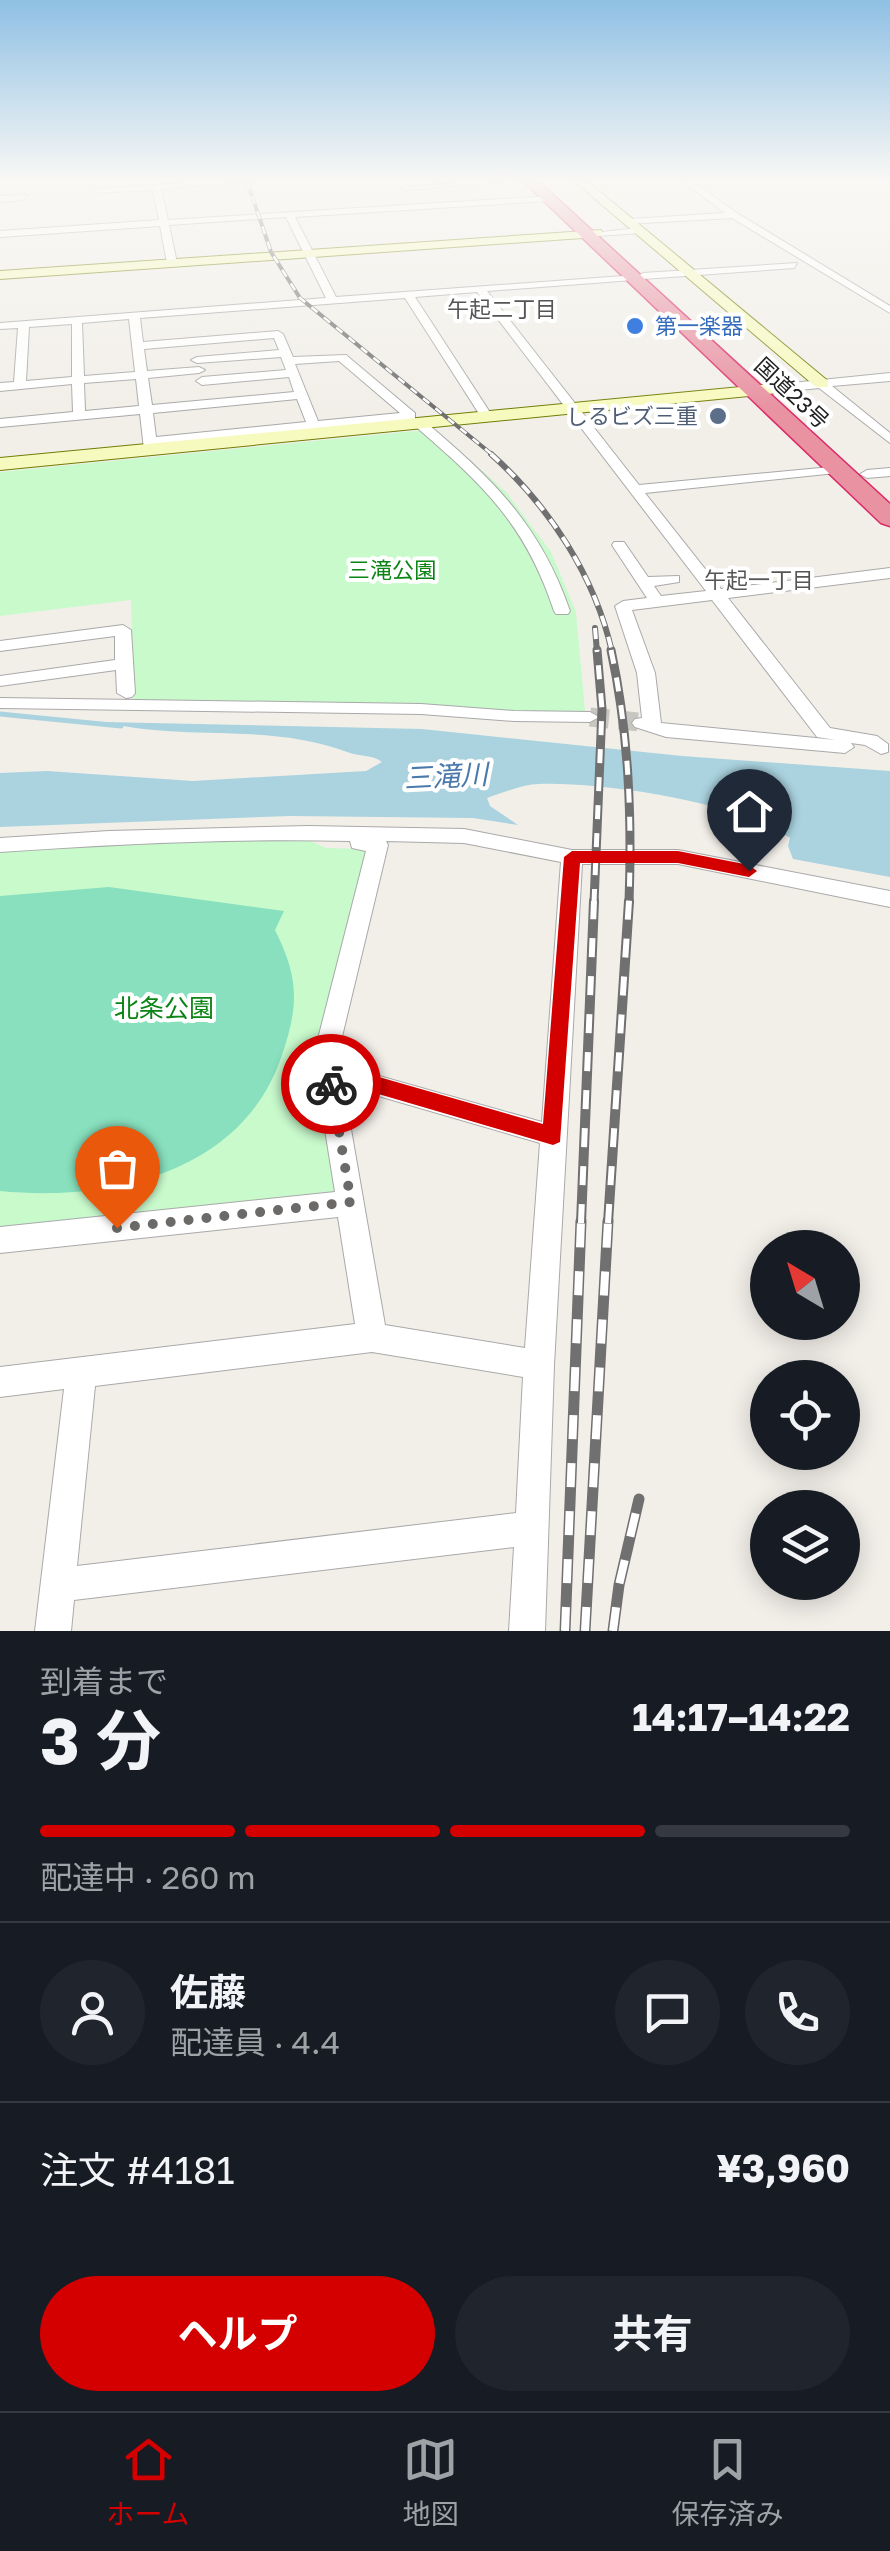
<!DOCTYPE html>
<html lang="ja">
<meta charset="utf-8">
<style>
:root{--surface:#171b24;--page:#20242c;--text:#f1f3f6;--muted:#9ea1a6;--line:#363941;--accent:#d40000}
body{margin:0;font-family:"Golos Text","Noto Sans JP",sans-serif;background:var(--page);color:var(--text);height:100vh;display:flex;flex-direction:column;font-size:38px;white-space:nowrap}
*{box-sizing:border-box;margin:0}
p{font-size:32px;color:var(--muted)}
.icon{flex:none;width:55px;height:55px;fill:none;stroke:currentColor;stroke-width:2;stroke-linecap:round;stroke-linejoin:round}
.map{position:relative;height:1631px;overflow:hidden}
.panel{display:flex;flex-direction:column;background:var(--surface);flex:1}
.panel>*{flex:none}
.needle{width:65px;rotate:322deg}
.fabs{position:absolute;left:750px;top:1230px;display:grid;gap:20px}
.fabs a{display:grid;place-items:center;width:110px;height:110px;border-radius:50%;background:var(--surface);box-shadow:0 5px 25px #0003;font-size:50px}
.pin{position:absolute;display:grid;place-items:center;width:85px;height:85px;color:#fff;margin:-102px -42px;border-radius:50% 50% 50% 0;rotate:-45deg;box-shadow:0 0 10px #0007}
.pin .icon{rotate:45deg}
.courier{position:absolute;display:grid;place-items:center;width:100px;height:100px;margin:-50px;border:8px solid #d40000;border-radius:50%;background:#fff;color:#222;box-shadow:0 2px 12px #0007}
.overview em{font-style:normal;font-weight:700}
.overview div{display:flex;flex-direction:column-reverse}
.overview{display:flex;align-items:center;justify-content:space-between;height:170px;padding:0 40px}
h1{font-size:65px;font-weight:700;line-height:75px}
.bar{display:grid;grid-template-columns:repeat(4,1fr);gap:15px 10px;align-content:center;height:120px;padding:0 40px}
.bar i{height:12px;border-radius:8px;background:var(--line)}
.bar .current{background:var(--accent)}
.bar p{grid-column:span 4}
.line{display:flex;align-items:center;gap:25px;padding:0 40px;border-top:2px solid var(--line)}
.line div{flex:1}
.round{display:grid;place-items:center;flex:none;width:105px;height:105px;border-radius:52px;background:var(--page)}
.button{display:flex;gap:20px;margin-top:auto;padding:20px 40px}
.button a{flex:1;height:115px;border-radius:60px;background:var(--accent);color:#fff;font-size:40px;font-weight:700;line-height:115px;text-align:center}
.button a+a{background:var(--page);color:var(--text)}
.menu{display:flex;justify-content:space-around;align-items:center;height:140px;border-top:2px solid var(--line);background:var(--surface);font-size:28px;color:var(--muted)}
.menu a{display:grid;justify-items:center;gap:5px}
.menu .current{color:var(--accent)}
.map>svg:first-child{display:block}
.park{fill:#c8facc}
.pitch{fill:#88e0be}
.water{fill:#aad3df}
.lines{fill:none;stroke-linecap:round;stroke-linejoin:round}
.stream{stroke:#aad3df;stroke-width:5}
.street-tunnel-far1{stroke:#c8c6c1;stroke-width:9;stroke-dasharray:9 5;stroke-linecap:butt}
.street-tunnel{stroke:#c8c6c1;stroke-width:19;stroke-dasharray:19 10;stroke-linecap:butt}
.street-casing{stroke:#a9a9a9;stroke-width:2}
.secondary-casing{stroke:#707d05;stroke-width:2}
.highway-casing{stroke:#dc2a67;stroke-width:3}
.street{fill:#fff;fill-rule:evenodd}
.secondary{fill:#f7fabf;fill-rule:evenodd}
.highway{fill:#e892a2;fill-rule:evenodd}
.rail-far4-casing{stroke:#707070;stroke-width:4}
.rail-far3-casing{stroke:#707070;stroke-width:6}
.rail-far2-casing{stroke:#707070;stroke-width:9}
.rail-far1-casing{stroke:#707070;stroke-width:10}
.rail-casing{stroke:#707070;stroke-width:11}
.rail-far4{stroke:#fff;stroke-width:2.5;stroke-dasharray:8;stroke-linecap:butt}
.rail-far3{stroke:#fff;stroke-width:4;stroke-dasharray:11;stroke-linecap:butt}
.rail-far2{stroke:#fff;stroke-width:5;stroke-dasharray:14;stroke-linecap:butt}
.rail-far1{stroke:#fff;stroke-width:6;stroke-dasharray:19;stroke-linecap:butt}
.rail{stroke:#fff;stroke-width:8;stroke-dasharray:24;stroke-linecap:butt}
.route{fill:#d40000}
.done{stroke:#6b6a68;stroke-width:10;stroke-dasharray:0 18}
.shop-dot{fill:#3f7fe0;stroke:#fff;stroke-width:4}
.service-dot{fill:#5c6f8a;stroke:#fff;stroke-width:4}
.labels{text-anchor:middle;stroke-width:8;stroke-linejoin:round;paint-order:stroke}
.far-neighbourhood-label{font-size:22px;fill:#555;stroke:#fff}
.far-shop-label{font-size:22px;fill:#366cbe;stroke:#fff;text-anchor:start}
.far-street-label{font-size:22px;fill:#222;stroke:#fff}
.far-service-label{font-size:22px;fill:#4e5e75;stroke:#fff;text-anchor:end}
.far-park-label{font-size:22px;fill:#0c8416;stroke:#fff}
.park-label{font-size:25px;fill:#0c8416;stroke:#fff}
.water-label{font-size:28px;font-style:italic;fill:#4a7aab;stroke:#fff}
</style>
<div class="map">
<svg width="890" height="1631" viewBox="0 0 890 1631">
<rect width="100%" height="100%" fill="#f2efe9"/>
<path class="park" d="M435,429L506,492L551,552L576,612L585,711L512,713L134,700L131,600L0,616V472Z
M304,838L326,848L369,849L313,1090L326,1106L341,1193L0,1230V852L101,843Z"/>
<path class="pitch" d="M109,887L284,911L275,930C299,978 299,1005 282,1055C243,1173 110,1202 0,1191V896Z"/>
<path class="water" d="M104,722L422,729L682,756L890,771V877L793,859L788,846L790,838C737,802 605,782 539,784C523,784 503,793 487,798L490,806L518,825L473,818L290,816L0,827V773L47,771L193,781L366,771L382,762C372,754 359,757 347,752C268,722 184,742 104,722Z"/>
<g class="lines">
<path class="stream" d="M0,714L121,726"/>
<path class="street-tunnel-far1" d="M228,183L258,181"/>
<path class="street-tunnel" d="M590,717L639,722"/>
<defs>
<path id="street" d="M220,181L232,183L161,189L168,220L551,196L548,201L295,217L336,297L637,275L633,280L487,291L639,485L841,466L843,469L836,473L645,493L721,589L890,568V578L728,598L830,728L877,736L888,744V752L881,754L865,745L851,743L854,747L845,753L666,737L635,727L632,723L635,719L642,718L637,673L615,606L623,601L647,598L612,545L614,542H624L648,577L679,576V582L654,586L661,596L706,591L477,292L415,297L493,417L491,420H483L405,298L140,318L143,342L278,331L283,334L293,357L346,355L415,413V419L321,428L322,433L316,437L308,430L157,444L158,449L151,453L144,449L140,414L0,427V419L73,412L72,384L0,391V383L14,382L18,328L0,329V323L326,298L286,217L169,225L177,263L172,266L167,263L160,226L0,237V231L159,220L153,190L93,193L90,189ZM129,319L135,372L84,376L82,323ZM72,324V377L26,381L29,327ZM274,338L279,350L197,357L191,360L197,363L281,357L286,370L202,377L196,381L202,385L289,377L294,392L152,405L148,378L199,373L205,370L199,367L147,371L144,349ZM339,361L400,413L318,421L295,364ZM136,379L139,406L85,411L84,383ZM297,399L306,422L156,437L153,413ZM712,600L817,737L836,740L661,723L655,673L632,610Z
M474,181H516L405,190L401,188Z
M682,181H691L737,213L890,306V313L732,218L626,224L629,219L725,213Z
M27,195L24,200L0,202V196Z
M638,228L641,233L597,236L592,233Z
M797,263L794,268L643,279L638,276L643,273Z
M890,373V381L832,386L890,433V443L819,388L772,393L766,389L772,385Z
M415,420H423C492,478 540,524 570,611L568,614H556L554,611C525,523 482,484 415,426Z
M890,468V476L867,478L860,474L867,470Z
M123,625L131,630L135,693L132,697L126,698L117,693L116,670L0,686V676L115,660V636L0,651V641Z
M0,698L421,704L514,711L590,712L599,717L590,722L514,721L421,714L0,708Z
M308,826L464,829L572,850H678L890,891V907L678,864H582L554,1365L545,1631H509L514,1547L74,1600L71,1631H35L64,1389L0,1397V1367L355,1324L338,1217L0,1253V1227L335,1192L318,1086L309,1074L366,851L352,848L350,841C234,838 116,844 0,852V838L109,831ZM386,841L464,843L561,862L542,1122L351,1068L334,1070L388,845ZM351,1088L540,1143L525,1348L385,1325L344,1089ZM372,1352L523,1377L516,1513L77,1566L95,1386Z"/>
<path id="secondary" d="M574,181H587L828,381V387H816Z
M601,230L603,233L597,237L0,279V271Z
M772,384L780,389L778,393L0,470V458Z"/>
<path id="highway" d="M523,181H538L890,504V526L881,523Z"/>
</defs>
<use href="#street" class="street-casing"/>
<use href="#secondary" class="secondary-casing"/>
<use href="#highway" class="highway-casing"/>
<use href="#street" class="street"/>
<use href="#secondary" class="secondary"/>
<use href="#highway" class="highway"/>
<defs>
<path id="rail-far4" d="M247,181L271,252L300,298L494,456"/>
<path id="rail-far3" d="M491,454C549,506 595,576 612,652
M595,628L597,652"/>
<path id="rail-far2" d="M611,650C629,734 632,817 629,903
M594,903L602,709L597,650"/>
<path id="rail-far1" d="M581,1223L594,901
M608,1223L629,901"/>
<path id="rail" d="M565,1631L581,1221
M585,1631L608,1221
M613,1631L619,1585L639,1499"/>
</defs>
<use href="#rail-far4" class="rail-far4-casing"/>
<use href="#rail-far3" class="rail-far3-casing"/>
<use href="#rail-far2" class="rail-far2-casing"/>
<use href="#rail-far1" class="rail-far1-casing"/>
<use href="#rail" class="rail-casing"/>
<use href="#rail-far4" class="rail-far4"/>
<use href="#rail-far3" class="rail-far3"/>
<use href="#rail-far2" class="rail-far2"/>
<use href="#rail-far1" class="rail-far1"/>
<use href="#rail" class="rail"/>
</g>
<linearGradient id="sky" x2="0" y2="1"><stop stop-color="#8fc0e4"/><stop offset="0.44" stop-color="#f9f8f5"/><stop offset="1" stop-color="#f9f8f5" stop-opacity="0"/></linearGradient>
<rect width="890" height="409" fill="url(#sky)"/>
<path class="route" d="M572,851H678L749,865L757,871L749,877L678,863H580L560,1142L553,1145L351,1086L331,1092L324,1089V1078L351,1069L543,1124L564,857Z"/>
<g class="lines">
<path class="done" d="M117,1228L351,1202L331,1084"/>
</g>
<circle class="shop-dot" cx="635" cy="326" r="10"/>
<circle class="service-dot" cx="718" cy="416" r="10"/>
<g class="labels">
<g class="far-neighbourhood-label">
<text x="502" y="317">午起二丁目</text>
<text x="759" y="588">午起一丁目</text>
</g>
<g class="far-shop-label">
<text x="655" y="334">第一楽器</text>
</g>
<g class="far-street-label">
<text transform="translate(792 393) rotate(43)" y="8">国道23号</text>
</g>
<g class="far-service-label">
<text x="698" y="424">しるビズ三重</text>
</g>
<g class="far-park-label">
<text x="392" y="578">三滝公園</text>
</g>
<g class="park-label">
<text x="164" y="1017">北条公園</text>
</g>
<g class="water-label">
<text transform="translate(446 776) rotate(-3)" y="10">三滝川</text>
</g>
</g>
</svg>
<div class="fabs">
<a><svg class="needle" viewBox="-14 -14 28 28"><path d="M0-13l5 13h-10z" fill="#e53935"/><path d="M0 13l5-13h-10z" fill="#9ea1a6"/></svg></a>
<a><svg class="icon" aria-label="locate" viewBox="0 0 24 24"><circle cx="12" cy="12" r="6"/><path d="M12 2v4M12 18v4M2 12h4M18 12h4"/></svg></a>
<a><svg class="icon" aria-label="layers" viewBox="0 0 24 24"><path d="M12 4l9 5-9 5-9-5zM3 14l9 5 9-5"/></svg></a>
</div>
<div class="pin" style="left:117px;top:1228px;background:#ea580c"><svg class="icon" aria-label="bag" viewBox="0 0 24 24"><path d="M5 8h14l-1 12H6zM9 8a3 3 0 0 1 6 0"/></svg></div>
<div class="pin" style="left:749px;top:871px;background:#1f2937"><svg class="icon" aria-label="home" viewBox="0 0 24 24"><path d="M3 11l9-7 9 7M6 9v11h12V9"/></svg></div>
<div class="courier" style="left:331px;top:1084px"><svg class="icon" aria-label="bike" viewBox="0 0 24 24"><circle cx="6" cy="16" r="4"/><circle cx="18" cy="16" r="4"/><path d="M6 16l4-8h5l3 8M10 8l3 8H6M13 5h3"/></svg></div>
</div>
<section class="panel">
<div class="overview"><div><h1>3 分</h1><p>到着まで</p></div><em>14:17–14:22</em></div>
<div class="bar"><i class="current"></i><i class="current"></i><i class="current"></i><i></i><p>配達中 · 260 m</p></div>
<div class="line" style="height:180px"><a class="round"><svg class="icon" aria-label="person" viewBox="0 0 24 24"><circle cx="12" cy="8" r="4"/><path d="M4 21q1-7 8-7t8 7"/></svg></a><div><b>佐藤</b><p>配達員 · 4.4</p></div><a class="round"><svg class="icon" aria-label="chat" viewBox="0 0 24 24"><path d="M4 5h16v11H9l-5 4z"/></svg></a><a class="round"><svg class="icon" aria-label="phone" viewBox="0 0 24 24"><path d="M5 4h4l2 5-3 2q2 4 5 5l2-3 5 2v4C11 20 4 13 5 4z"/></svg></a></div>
<div class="line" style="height:130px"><div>注文 #4181</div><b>¥3,960</b></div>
<div class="button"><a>ヘルプ</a><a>共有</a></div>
</section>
<nav class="menu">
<a class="current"><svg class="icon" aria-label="home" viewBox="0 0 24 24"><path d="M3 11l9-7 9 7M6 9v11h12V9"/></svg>ホーム</a>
<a><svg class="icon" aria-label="map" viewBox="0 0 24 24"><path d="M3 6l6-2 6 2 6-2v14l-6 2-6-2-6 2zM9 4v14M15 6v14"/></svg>地図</a>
<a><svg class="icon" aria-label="saved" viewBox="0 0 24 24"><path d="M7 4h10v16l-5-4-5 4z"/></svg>保存済み</a>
</nav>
